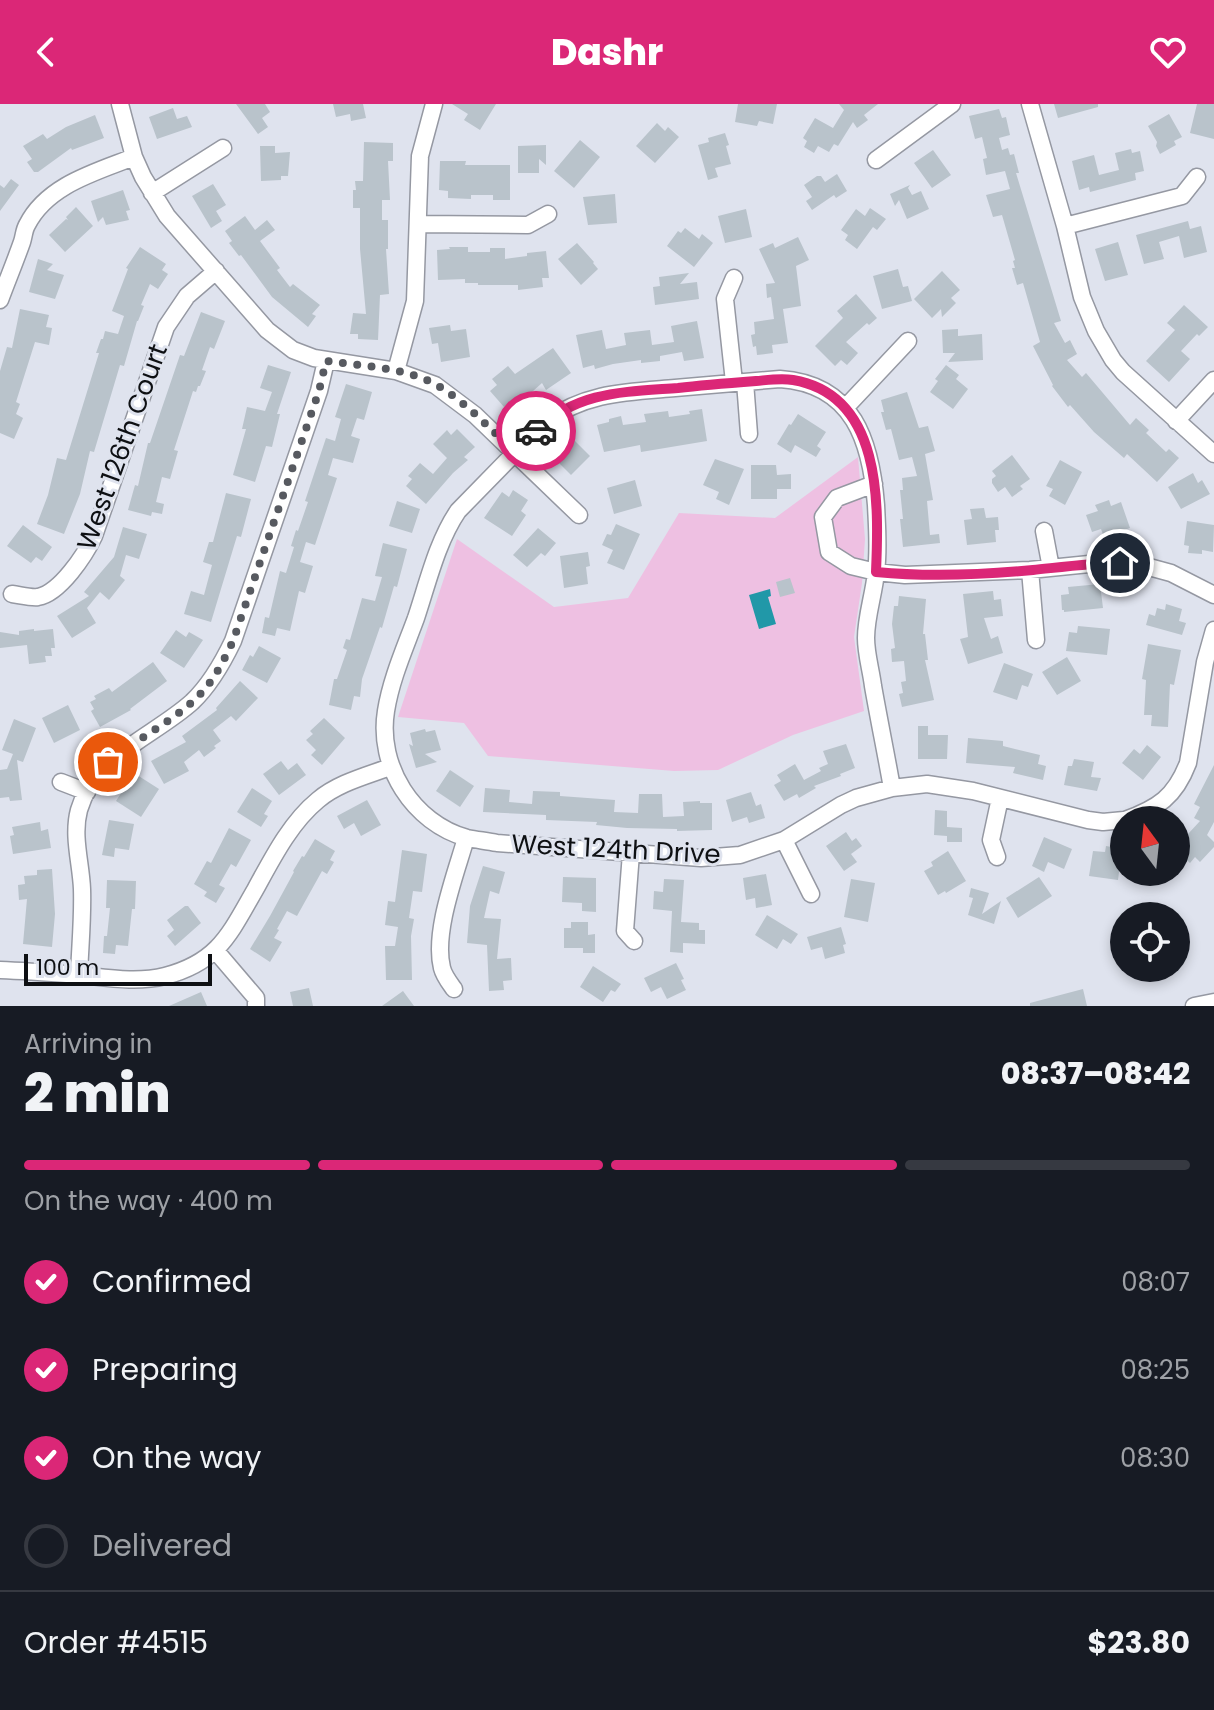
<!DOCTYPE html>
<meta charset="utf-8">
<style>
:root{--surface:#171b24;--page:#242831;--text:#f1f3f6;--muted:#9ea1a6;--line:#363941;--accent:#db2777}
body{margin:0;font-family:Poppins,sans-serif;background:var(--page);color:var(--text);height:100vh;display:flex;flex-direction:column;font-size:30px;white-space:nowrap}
*{box-sizing:border-box;margin:0}
p{font-size:26px;color:var(--muted)}
.icon{flex:none;width:44px;height:44px;fill:none;stroke:currentColor;stroke-width:2;stroke-linecap:round;stroke-linejoin:round}
.map{position:relative;height:902px;overflow:hidden}
.drawer{display:flex;flex-direction:column;background:var(--surface);flex:1}
.drawer>*{flex:none}
.needle{width:52px;rotate:345deg}
.tools{position:absolute;left:1110px;top:702px;display:grid;gap:16px}
.tools a{display:grid;place-items:center;width:80px;height:80px;border-radius:50%;background:var(--surface);box-shadow:0 4px 12px #0003;font-size:40px}
.scale{position:absolute;left:24px;bottom:20px;width:188px;box-sizing:border-box;padding-left:8px;border:4px solid #0e1013;border-top:0;font-size:22px;line-height:28px;white-space:nowrap;color:#0e1013;-webkit-text-stroke:6px #dfe3ee;paint-order:stroke}
.pin{position:absolute;display:grid;place-items:center;width:68px;height:68px;color:#fff;margin:-34px;border:4px solid #fff;border-radius:50%;box-shadow:0 2px 8px #0007}
.courier{position:absolute;display:grid;place-items:center;width:80px;height:80px;margin:-40px;border:6px solid #db2777;border-radius:50%;background:#fff;color:#222;box-shadow:0 2px 10px #0007}
.summary em{font-style:normal;font-weight:800}
.summary div{display:flex;flex-direction:column-reverse}
.summary{display:flex;align-items:center;justify-content:space-between;height:136px;padding:0 24px}
h1{font-size:52px;font-weight:800;line-height:60px}
.bar{display:grid;grid-template-columns:repeat(4,1fr);gap:12px 8px;align-content:center;height:96px;padding:0 24px}
.bar i{height:10px;border-radius:6px;background:var(--line)}
.bar .selected{background:var(--accent)}
.bar p{grid-column:span 4}
.line{display:flex;align-items:center;gap:20px;padding:0 24px;border-top:2px solid var(--line)}
.line div{flex:1}
ol{padding:0 24px;list-style:none}
li{display:flex;align-items:center;gap:24px;height:88px}
li p{margin-inline-start:auto}
li .icon{padding:8px;border-radius:50%;background:var(--accent);color:#fff;stroke-width:4}
li:last-child{color:var(--muted)}
li i{width:44px;height:44px;border:4px solid var(--line);border-radius:50%}
header{display:flex;justify-content:space-between;align-items:center;height:104px;padding:0 24px;background:var(--accent);color:#fff;font-size:36px;font-weight:800}
.map>svg:first-child{display:block}
.green{fill:#eec0e2}
.water{fill:#2198a8}
.building{fill:#b9c3cb}
.lines{fill:none;stroke-linecap:round;stroke-linejoin:round}
.minor-casing{stroke:#9598a2;stroke-width:19}
.minor{stroke:#fff;stroke-width:16}
.done{stroke:#575a60;stroke-width:8;stroke-dasharray:0 14.4}
.route{stroke:#db2777;stroke-width:10}
.labels{text-anchor:middle;stroke-width:6;stroke-linejoin:round;paint-order:stroke}
.street-label{font-size:26px;fill:#0e1013;stroke:#dfe3ee}
</style>
<header><svg class="icon" aria-label="back" viewBox="0 0 24 24"><path d="M15 5l-7 7 7 7"/></svg>Dashr<svg class="icon" aria-label="heart" viewBox="0 0 24 24"><path d="M12 20l-8-8c-3-5 5-10 8-4 3-6 11-1 8 4z"/></svg></header>
<div class="map">
<svg width="1214" height="902" viewBox="0 0 1214 902">
<rect width="100%" height="100%" fill="#dfe3ee"/>
<path class="green" d="M858,353L865,435L862,479L854,533L864,607L793,631L718,666L674,667L488,652L464,619L398,613L457,435L554,503L628,494L679,409L775,414Z"/>
<path class="water" d="M770,485L771,492L768,493L776,520L759,525L749,491Z"/>
<path class="building" d="M236,0H265L270,8L262,14L268,23L258,30Z
M333,0H363L366,14L351,17L350,10L336,13Z
M452,0H496L480,26L464,16L468,10Z
M738,0H777L773,20L759,17L757,22L735,18Z
M839,0H878L864,11L868,16L857,24L853,18L838,42L834,40L829,48L818,42L814,49L804,43L807,37L803,34L815,14L833,24L844,6Z
M1054,0H1098V3L1058,14Z
M1197,0H1214V35L1190,29Z
M173,4L177,15L187,12L192,23L157,35L149,13Z
M999,5L1002,14L1006,13L1010,31L999,34L1002,46L1008,44L1010,51L1014,50L1019,69H1016L1061,217L1054,219L1065,239L1070,236L1077,250L1067,256L1082,273L1086,269L1130,321L1136,314L1149,326L1146,329L1166,348L1169,345L1179,354L1157,378L1127,350L1124,354L1094,328L1070,301L1068,303L1052,282L1053,281L1033,242L1040,238L1023,179L1017,181L1012,164H1015L1013,157L1015,156L1002,111L993,113L986,91L1010,85L1005,67L986,71L983,55L987,54L982,33L975,35L969,12Z
M1169,10L1182,33L1174,37L1176,41L1160,50L1156,42L1157,38L1148,22Z
M95,11L104,34L72,46L71,44L38,68H34L27,58L32,55L23,42L43,30L47,35L66,23Z
M657,19L665,27L668,23L679,33L655,59L636,42Z
M725,29L729,41L726,42L731,60L715,64L718,73L708,76L698,41L709,38L708,34Z
M580,36L600,53L574,84L554,67Z
M364,38L393,39V57H388L390,96H382V116H388V145H386L389,190L380,191L378,236L358,235V230H350L353,209L366,210L360,145V104H353V86H356L355,77H363Z
M546,41V61L539,55V69H518V42Z
M260,42H275V49L290,48L288,72H281V76L261,77Z
M1131,45L1132,49L1140,47L1144,67L1135,69L1136,76L1090,88L1089,83L1079,86L1072,57L1094,51L1099,71L1119,66L1115,49Z
M933,46L951,71L932,84L914,59Z
M440,57H466L465,61H510V96H493V91H471V95L448,94V87L439,86Z
M837,70L847,87L836,94L834,91L812,106L806,97L812,93L804,81L817,72H821L825,78Z
M11,75L19,81L0,107V81L4,84Z
M213,80L226,101L216,107L222,117L211,124L192,92Z
M910,81L908,84L912,91L921,87L929,105L907,115L899,96L895,102L890,90Z
M123,86L130,106L126,107L129,116L106,121L103,113L98,118L91,97Z
M615,90L617,119L588,121L583,93Z
M76,103L93,122L65,148L49,131L66,115L68,116L66,113Z
M870,104L886,115L877,126L873,123L857,145L845,136L848,131L841,126L856,105L865,112Z
M746,105L752,133L725,139L718,112Z
M245,112L255,126L267,116L275,126L260,137L280,164L277,166L290,183L293,180L320,201L312,210L316,212L308,223L272,193L241,151L239,152L229,139L232,137L225,127Z
M1188,117L1190,125L1201,122L1207,148L1184,154L1179,132L1159,138L1164,155L1144,160L1136,131Z
M685,124L699,135L702,130L713,139L694,163L667,142L678,127L681,129Z
M798,133L809,156L796,162L801,202L783,205L788,239L772,241L773,249L757,251L756,242L753,243L751,231L755,230L754,218L774,215L771,193L767,194L766,180L775,179L759,145L773,139L775,144Z
M1118,138L1128,171L1105,177L1095,145Z
M577,139L594,158L593,159L598,165L581,181L558,155Z
M140,143L166,160L162,166L168,170L158,185L150,180L141,201L144,202L138,217H137L124,262L120,261L94,348L90,347L80,390L64,430L37,420L48,391L57,354L66,356L99,249H96L101,235H103L105,227L118,230L124,212L112,207L128,165L126,164Z
M449,143H468V148H490V144H505V155L527,152V149L546,147L549,174H542L543,183L518,186V181H478V179H465V175L438,176L437,146L450,145Z
M38,155L53,160L47,166L64,171L55,195L29,188Z
M898,165L903,183L908,182L912,197L882,205L873,172Z
M942,167L960,186L951,194L956,199L942,213L941,205L932,214L914,195Z
M689,169L680,180L697,178L699,195L655,201L653,183L660,182L659,173Z
M856,190L877,214L869,221L867,219L846,238L858,249L847,261L841,256L835,262L815,242L843,214L837,207Z
M1184,201L1208,223L1199,232L1197,230L1181,247L1190,255L1169,278L1146,257L1175,226L1167,219Z
M20,205L49,211L46,223L52,224L49,241L35,238L16,298L20,300L16,310L23,314L14,335L0,329V267L7,243L12,244Z
M201,208L225,217L214,245L210,243L202,266L206,267L200,282H198L196,288L193,287L174,346L178,347L170,375L162,373L156,398L164,400L162,410L152,408L151,412L128,406L135,381L138,382L148,339H150L180,251L184,252Z
M697,217L704,254L684,257L682,248L660,252V257L641,259V256L613,260L595,265L594,261L583,264L576,231L602,226L606,245L626,241L624,229L650,226L652,241L674,238L671,222Z
M450,221L451,227L466,225L470,253L441,258L438,239L432,240L429,224Z
M958,225V232L982,230L983,256L948,258L955,249H943L942,226Z
M553,244L571,269L546,286L542,279L523,296L526,299L516,308L509,299L504,303L490,287L497,281L492,275L508,262L515,270Z
M268,261L291,268L277,310H280L272,343L266,342L255,378L233,371L246,325H242L247,303L265,307L272,288L260,284Z
M946,261L959,271L956,275L968,285L953,305L930,288L938,277L935,275Z
M346,280L372,288L364,316L357,314L351,332L360,335L353,359L333,354L328,371L337,374L315,441L306,438L300,458L313,462L305,489L299,487L290,527L277,524L275,532L262,529L265,513L269,514L280,467L286,469L294,443L291,442L296,426L298,427L308,398L305,397L326,334L335,337L341,315L335,313Z
M907,288L919,324L928,322L935,347L925,350L933,396L927,397L930,431L939,430L940,439L903,443L900,415H903L900,386H903L902,374L917,372L912,353L899,356L891,325L886,326L881,308H884L881,296Z
M702,305L707,337L641,348L640,341L604,348L597,321L609,318V315L621,312L623,321L646,318L644,310L668,307L669,313L690,310L689,307Z
M798,310L826,328L817,342L821,345L816,353L795,341L791,349L777,340L789,320L791,321Z
M457,325L475,343L464,353L468,356L453,369L426,400L406,382L412,375L408,372L420,359L433,370L447,354L433,340L447,326L451,331Z
M567,329L590,352L571,371L551,351L561,340L558,337Z
M1012,351L1030,375L1020,382L1023,385L1012,393L1005,383L998,388L992,379V375L996,372L992,367Z
M715,355L744,365L729,401L716,395L719,388L703,381Z
M1060,356L1082,368L1065,401L1049,392L1053,385L1046,382Z
M751,361H776L777,371L791,370V385H777V395H751Z
M1193,369L1198,379L1202,376L1210,390L1181,405L1168,383Z
M635,376L642,402L614,410L607,384Z
M513,386L528,396L521,407L526,411L512,432L484,414L502,388L509,393Z
M226,389L251,395L241,433L237,432L211,518L184,510L191,487L204,491L212,461L203,458L209,438H213Z
M1109,396L1111,402L1121,398L1130,424L1104,433L1101,425L1092,428L1086,411L1098,407L1095,401Z
M397,397L420,405L412,429L389,422Z
M984,404L986,414L998,413L999,426H995L996,438L967,441L964,416L972,415L970,405Z
M1187,417L1214,421L1213,448L1202,446V450L1188,449L1189,442L1184,441Z
M616,420L640,430L624,466L607,459L613,446L602,441L607,430L611,431Z
M23,421L52,443L42,457L36,453L31,459L7,442Z
M123,423L147,430L139,455L126,451L120,472L125,476L109,496L100,488L87,504L96,519L72,534L57,512L89,492L84,488L114,453Z
M538,424L556,439L545,452L541,449L527,463L513,451Z
M383,439L407,445L397,483L394,482L382,524L380,523L362,575L360,593L354,592L351,606L329,601L334,575H337L347,546L343,544L346,535L350,536L362,494L375,497L382,473L375,472Z
M588,448L590,462L586,463L588,480L564,484L560,452Z
M790,474L795,489L780,493L776,478Z
M1100,480L1103,504L1064,508V506H1062L1061,491L1069,490L1068,483Z
M993,487L994,496L1001,495L1003,512L984,514L991,535L998,532L1003,549L968,560L960,535L968,533L963,490Z
M899,492L926,495L923,530H925L928,556H925L934,596L902,603L899,590L903,589L901,578L906,577L904,557L892,558L891,545L895,544L892,520L894,502H898Z
M1166,500L1182,505L1179,517L1186,519L1182,531L1146,521L1149,510L1155,512L1157,504L1165,506Z
M1078,522L1110,525L1107,551L1066,547L1069,528L1077,529Z
M34,525V527L53,525L55,544H51L52,552H45L46,558L29,560L27,541L0,544V528L19,531V527Z
M176,526L186,533L189,528L203,536L184,564L160,549Z
M1148,540L1181,546L1174,581L1170,580L1168,623L1151,622L1152,611H1144L1146,576L1142,575Z
M259,542L281,554L267,579L242,566L250,551L253,553Z
M1067,553L1081,577L1057,591L1042,568Z
M153,558L167,577L130,605L131,606L100,623L91,607L94,605L90,598L96,595L94,592L109,584L112,588Z
M1004,559L1033,570L1028,583L1022,581L1017,596L993,588Z
M240,577L258,594L236,617L231,612L213,626L221,637L214,642L216,644L204,653L199,646L184,658L189,667L164,680L151,657L186,638L182,632L217,606L216,604Z
M68,601L80,626L54,639L42,614Z
M324,614L345,634L322,661L311,651L316,646L306,636L313,630L310,627Z
M14,615L36,624L23,658L17,656L22,696L10,697L9,693L0,694V666L7,665L13,650L2,646Z
M918,622H928V631H948L947,655H918Z
M425,625L426,628L435,626L441,646L425,650L437,658L416,664L409,640L413,642L410,629Z
M968,634L1003,637V642L1040,651L1038,660L1046,662L1043,676L1013,669L1015,663L966,659Z
M846,640L855,664L840,670L841,672L814,682L816,684L799,694L797,690L784,697L774,681L781,677L777,671L795,660L804,676L821,667L819,664L828,660L823,647Z
M1147,641L1161,653L1143,676L1122,659L1134,645L1140,650Z
M1074,655L1094,658L1091,673L1101,674L1097,687L1064,681L1068,662H1072Z
M281,657L288,666L297,659L306,671L279,691L263,670Z
M1214,661V718L1207,731L1214,738V743L1200,758L1195,753L1190,759L1176,746V743L1200,717L1194,714L1200,703L1194,700Z
M450,666L474,682L460,703L436,687Z
M134,669L159,685L141,713L116,697Z
M252,684L272,697L264,710L268,712L261,723L237,708Z
M485,684L510,686L509,698L532,700L533,687L560,688V692L615,696L614,708L638,709L639,690H662L663,713L684,712L683,698L700,697V699H712V726L677,727V725L627,724L596,721L597,718L546,716V711L483,708Z
M751,688L756,702L761,700L765,714L749,719L747,713L732,718L726,696Z
M367,696L381,721L361,732L354,719L344,725L337,712Z
M935,706L947,707V732L934,731Z
M109,716L134,720L129,746L115,744L114,753L102,751Z
M40,718L41,727L48,725L51,744L13,750L10,732L14,731L12,723Z
M947,723L962,724V738H947Z
M229,724L251,736L236,763L231,760L219,781L225,784L216,799L204,792L207,788L194,780L207,757L211,759Z
M846,728L852,737L856,734L862,742L851,750L857,758L844,767L826,742Z
M1044,733L1072,745L1064,765L1048,758L1044,768L1032,762Z
M315,735L335,747L330,756L334,758L327,770L322,767L297,812L287,807L277,825L279,826L274,834L282,838L270,858L250,845L270,812L294,768L293,767L302,752L304,753Z
M1106,742L1122,745L1118,776L1089,772L1093,747L1105,748Z
M402,746L427,750L422,788L413,787L409,814L414,815L411,832L412,876H386L385,842H395L398,823L385,821L388,797L395,798Z
M948,747L966,777L946,789L945,787L938,791L924,767L933,762L931,758Z
M483,762L505,768L499,790L490,787L484,814L501,815L497,855L511,854L512,876L503,877L504,886L489,887L487,841L467,839L470,802Z
M52,765L55,810L52,843L23,840L27,795L19,796L18,781L25,780L24,772L37,771V766Z
M766,770L772,801L756,804L755,794L746,796L743,774Z
M563,773L596,774V808L582,807V799L562,798Z
M1039,773L1052,792L1018,814L1006,794Z
M664,775L684,776L681,818L699,819V826H705V840L683,839V849L670,848L672,807L653,805L654,787L663,788Z
M851,775L875,779L868,818L844,813Z
M107,776L136,777L135,805H132L128,842L116,841L115,850L103,849L104,832H107L110,804H106Z
M971,784L989,789L982,810L1001,797L994,820L968,811L973,794L969,793Z
M185,802H188L201,819L175,842L167,832L174,826L167,816Z
M767,811L798,830L791,840L783,835L777,845L755,831Z
M571,818H588V831L595,830V849H583V844H564V824H571Z
M841,823L846,840L843,841L845,849L825,855L822,843L811,846L807,833Z
M676,859L684,875L681,876L686,886L667,895L661,883L651,888L644,874Z
M593,862L621,880L615,888L611,886L603,898L580,883Z
M309,884L313,902H293L290,888Z
M1083,885L1087,902H1030V899Z
M403,887L414,902H382Z
M201,888L207,902H169Z"/>
<g class="lines">
<defs>
<path id="minor" d="M120,0L134,53L143,73L167,112L267,226L293,246L314,254L396,267L435,281L475,311L579,411
M1030,0L1065,122L1082,193L1096,227L1113,256L1123,268L1214,350
M876,56L952,0
M152,89L223,44
M418,120L528,121L548,110
M1065,122L1182,92L1197,73
M0,196C7,177 15,158 22,138C24,132 24,126 27,121C47,81 96,68 134,53
M396,267L415,197L420,52L434,0
M734,278L725,195L734,174
M745,278L749,330
M845,304L908,237
M1176,317L1214,276
M874,380L837,394L823,413L829,448L851,462L876,468L905,471L1030,466L1099,459L1138,460L1171,469L1214,491
M1044,427L1051,464
M1030,466L1036,536
M12,490C20,491 31,494 38,493C60,489 85,451 94,432L166,223L187,192L216,167
M61,678L87,688
M892,684C886,650 879,616 873,582C871,566 866,550 866,534C866,512 874,490 876,468C879,445 877,423 876,401C871,338 854,280 780,275C745,278 710,281 675,284C627,288 586,288 545,318L458,407C437,438 428,478 416,514C405,544 391,575 386,607C377,662 413,719 467,734C477,736 487,737 497,739L701,754L740,751L784,736L841,701L856,694L892,684L927,680L973,687L1088,716L1103,718L1124,716
M1125,716C1158,704 1175,693 1188,659L1205,558L1214,526
M784,736L811,790
M631,749L625,827L634,837
M997,753L991,736L1000,694
M215,846L256,894V902
M0,866C27,867 53,869 80,871C109,874 137,879 165,872C219,858 230,829 255,786C272,755 290,719 318,696C338,679 366,672 390,663
M79,871C80,843 83,814 82,785C81,759 72,732 79,706C95,651 153,633 192,598C210,581 222,560 233,537L319,287L326,257
M454,885C449,878 444,872 442,864C433,828 456,769 466,734
M1194,902L1214,898"/>
</defs>
<use href="#minor" class="minor-casing"/>
<use href="#minor" class="minor"/>
</g>
<g class="lines">
<path class="done" d="M108,658C140,632 182,614 208,581C218,568 226,552 233,537L319,287L326,257C362,262 402,263 435,280C465,297 490,325 515,348L536,327"/>
<path class="route" d="M536,327C577,287 624,288 678,284C704,281 730,279 756,277C768,276 781,274 793,276C882,291 879,399 876,468C928,473 981,471 1033,466C1062,463 1091,459 1120,459"/>
</g>
<g class="labels">
<g class="street-label">
<text transform="translate(122 343) rotate(-70)" y="9">West 126th Court</text>
<text transform="translate(616 745) rotate(3)" y="9">West 124th Drive</text>
</g>
</g>
</svg>
<div class="tools">
<a><svg class="needle" viewBox="-14 -14 28 28"><path d="M0-13l5 13h-10z" fill="#e53935"/><path d="M0 13l5-13h-10z" fill="#9ea1a6"/></svg></a>
<a><svg class="icon" aria-label="locate" viewBox="0 0 24 24"><circle cx="12" cy="12" r="6"/><path d="M12 2v4M12 18v4M2 12h4M18 12h4"/></svg></a>
</div>
<div class="scale">100 m</div>
<div class="pin" style="left:108px;top:658px;background:#ea580c"><svg class="icon" aria-label="bag" viewBox="0 0 24 24"><path d="M5 8h14l-1 12H6zM9 8a3 3 0 0 1 6 0"/></svg></div>
<div class="pin" style="left:1120px;top:459px;background:#1f2937"><svg class="icon" aria-label="home" viewBox="0 0 24 24"><path d="M3 11l9-7 9 7M6 9v11h12V9"/></svg></div>
<div class="courier" style="left:536px;top:327px"><svg class="icon" aria-label="car" viewBox="0 0 24 24"><path d="M5 17H2v-5l4-1 3-4h7l3 4 3 1v5h-3M9 17h6M6 11h13"/><circle cx="7" cy="17" r="2"/><circle cx="17" cy="17" r="2"/></svg></div>
</div>
<section class="drawer">
<div class="summary"><div><h1>2 min</h1><p>Arriving in</p></div><em>08:37–08:42</em></div>
<div class="bar"><i class="selected"></i><i class="selected"></i><i class="selected"></i><i></i><p>On the way · 400 m</p></div>
<ol>
<li><svg class="icon" aria-label="check" viewBox="0 0 24 24"><path d="M5 12l5 5 9-10"/></svg>Confirmed<p>08:07</p></li>
<li><svg class="icon" aria-label="check" viewBox="0 0 24 24"><path d="M5 12l5 5 9-10"/></svg>Preparing<p>08:25</p></li>
<li><svg class="icon" aria-label="check" viewBox="0 0 24 24"><path d="M5 12l5 5 9-10"/></svg>On the way<p>08:30</p></li>
<li><i></i>Delivered</li>
</ol>
<div class="line" style="height:104px"><div>Order #4515</div><b>$23.80</b></div>
</section>
